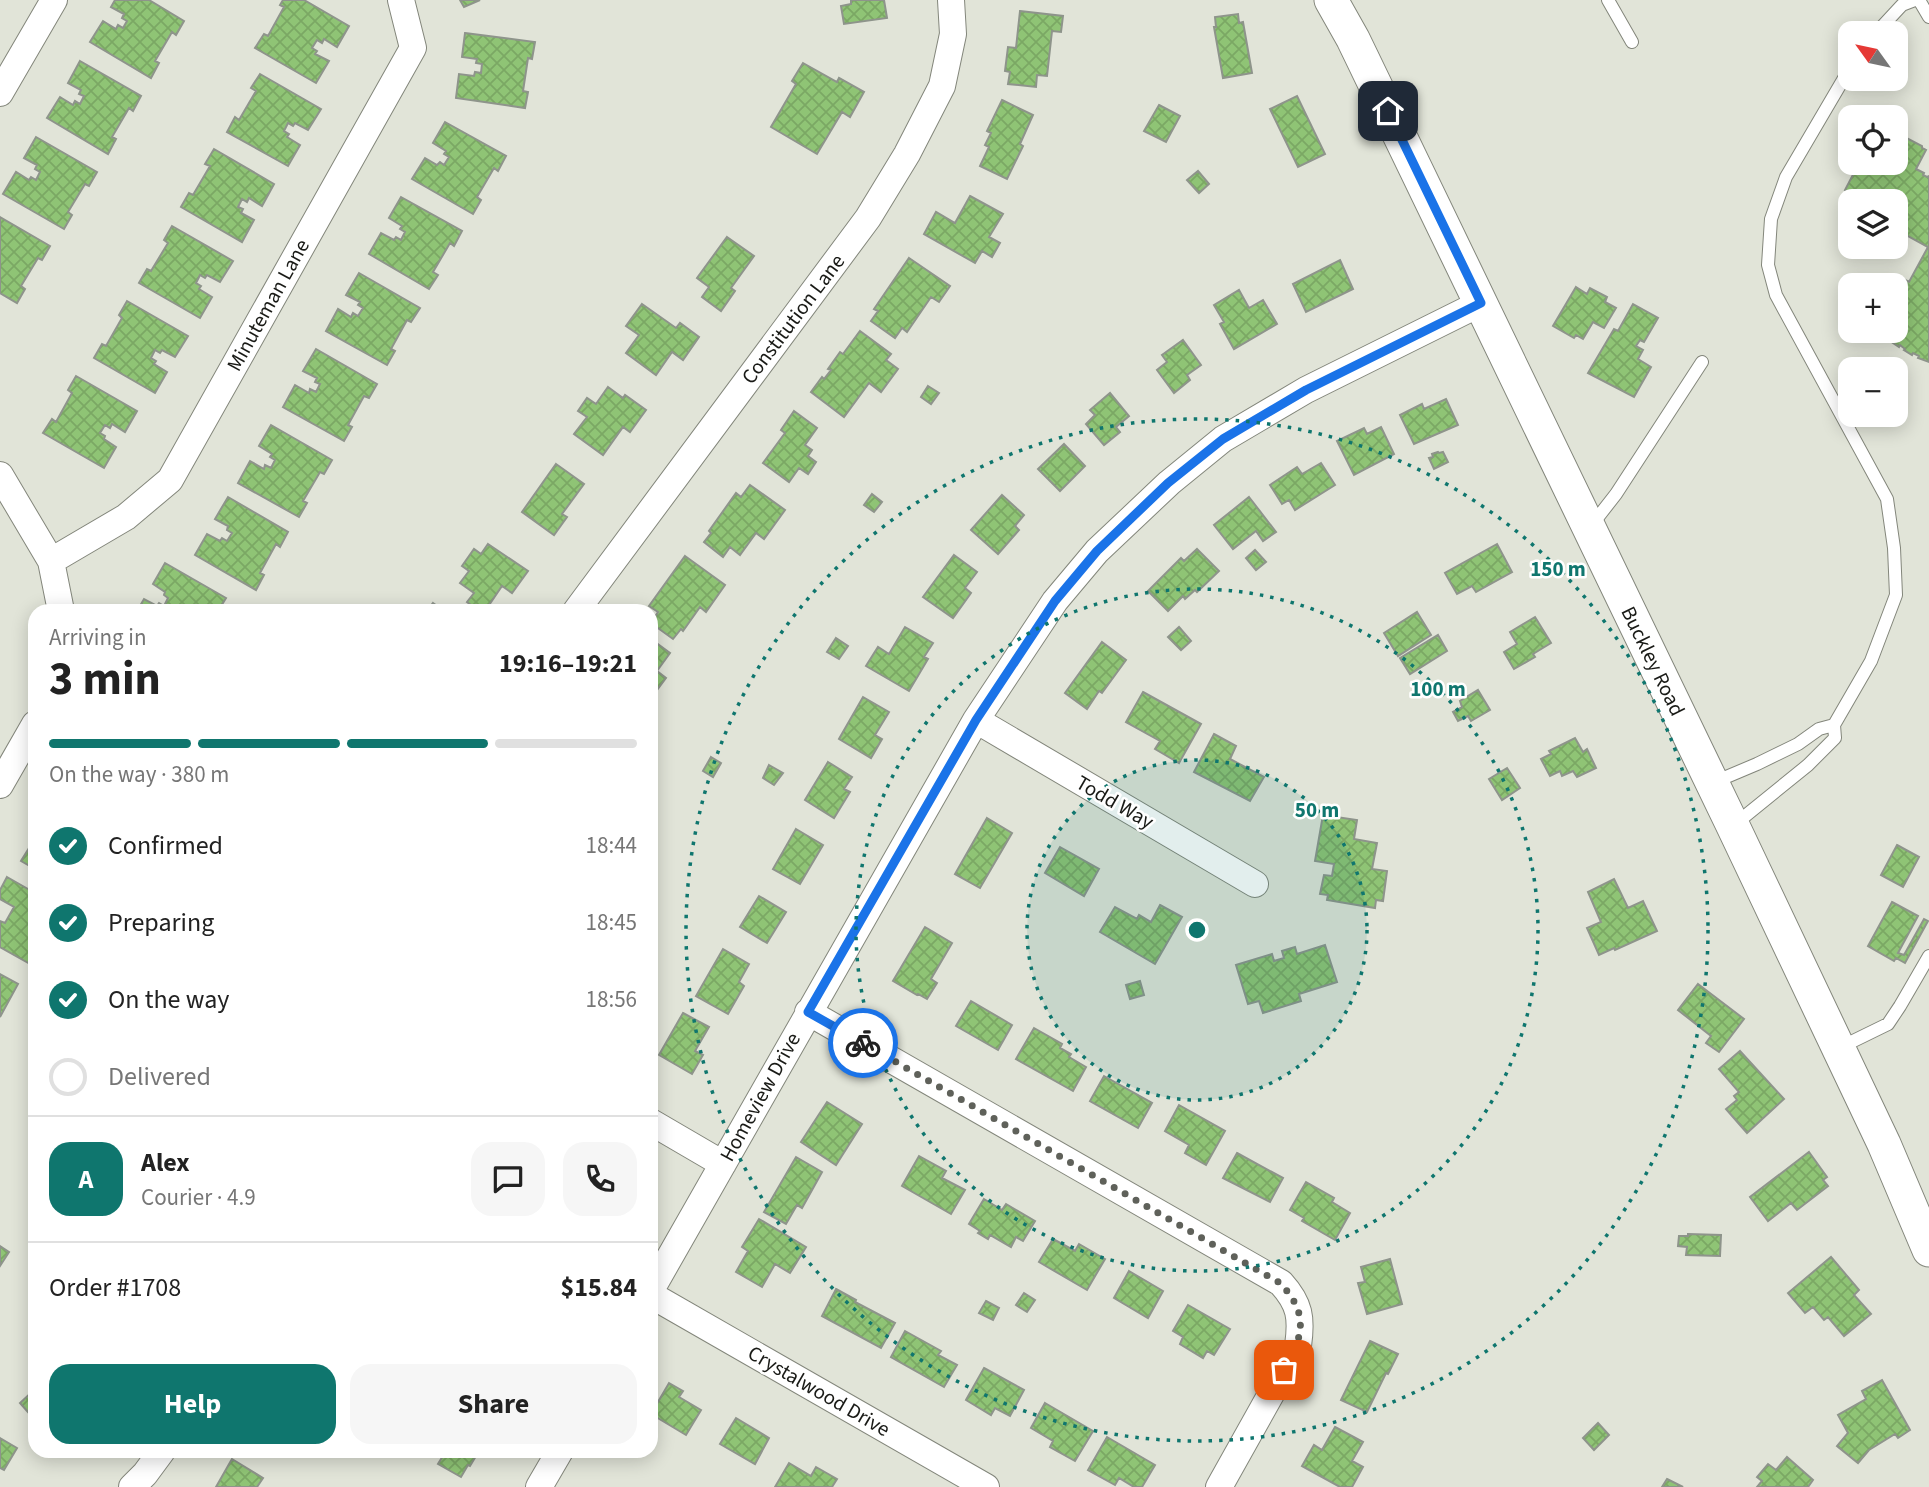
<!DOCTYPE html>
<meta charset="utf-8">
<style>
:root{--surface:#fff;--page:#f6f6f6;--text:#222;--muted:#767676;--line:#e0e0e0;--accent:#0f766e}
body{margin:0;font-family:"Source Sans 3",sans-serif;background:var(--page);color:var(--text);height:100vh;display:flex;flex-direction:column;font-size:26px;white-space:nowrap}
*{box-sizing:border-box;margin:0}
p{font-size:23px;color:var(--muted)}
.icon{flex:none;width:38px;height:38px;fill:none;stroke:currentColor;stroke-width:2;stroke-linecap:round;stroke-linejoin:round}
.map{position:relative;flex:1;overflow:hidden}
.panel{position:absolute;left:28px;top:604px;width:630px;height:854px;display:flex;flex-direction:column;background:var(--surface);border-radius:21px;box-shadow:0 4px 18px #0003}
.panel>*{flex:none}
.needle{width:46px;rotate:303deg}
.buttons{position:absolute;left:1838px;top:21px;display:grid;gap:14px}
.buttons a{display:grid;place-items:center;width:70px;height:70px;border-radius:14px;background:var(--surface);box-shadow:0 4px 18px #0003;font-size:35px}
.pin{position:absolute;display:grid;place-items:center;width:60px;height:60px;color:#fff;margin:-30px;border-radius:14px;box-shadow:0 4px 10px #0006}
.courier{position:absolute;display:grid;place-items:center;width:70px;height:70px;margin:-35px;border:5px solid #1a73e8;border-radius:50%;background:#fff;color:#222;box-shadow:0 2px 9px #0007}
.head em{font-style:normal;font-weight:700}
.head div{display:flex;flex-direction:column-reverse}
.head{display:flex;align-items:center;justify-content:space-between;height:119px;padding:0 21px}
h1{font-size:46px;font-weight:700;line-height:52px}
.bar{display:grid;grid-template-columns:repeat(4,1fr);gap:10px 7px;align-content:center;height:84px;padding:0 21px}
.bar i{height:9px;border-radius:5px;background:var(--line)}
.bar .active{background:var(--accent)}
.bar p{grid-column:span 4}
.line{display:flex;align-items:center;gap:18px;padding:0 21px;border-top:2px solid var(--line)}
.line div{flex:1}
.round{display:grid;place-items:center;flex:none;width:74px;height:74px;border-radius:21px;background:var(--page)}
ol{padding:0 21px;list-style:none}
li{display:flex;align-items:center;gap:21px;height:77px}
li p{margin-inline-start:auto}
li .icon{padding:7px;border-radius:50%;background:var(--accent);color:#fff;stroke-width:4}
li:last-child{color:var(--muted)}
li i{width:38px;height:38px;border:4px solid var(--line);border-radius:50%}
.primary-button{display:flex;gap:14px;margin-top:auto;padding:14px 21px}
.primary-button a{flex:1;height:80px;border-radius:21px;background:var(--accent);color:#fff;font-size:28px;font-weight:700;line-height:80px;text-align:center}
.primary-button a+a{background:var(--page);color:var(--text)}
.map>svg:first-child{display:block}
.building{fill:url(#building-cross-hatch);stroke:#8e948b;stroke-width:2}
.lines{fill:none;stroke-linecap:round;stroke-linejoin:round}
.service-casing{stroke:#83867b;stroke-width:14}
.minor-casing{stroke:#83867b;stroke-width:28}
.tertiary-casing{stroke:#83867b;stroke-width:35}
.service{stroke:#fff;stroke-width:12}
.minor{stroke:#fff;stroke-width:26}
.tertiary{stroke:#fff;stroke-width:33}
.done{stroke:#5f615a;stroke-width:7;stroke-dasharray:0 12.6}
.route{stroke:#1a73e8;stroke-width:9}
.ring{fill:none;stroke:#0f766e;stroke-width:3.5;stroke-dasharray:3.5 7}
.labels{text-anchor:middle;stroke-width:5;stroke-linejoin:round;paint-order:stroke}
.street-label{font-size:21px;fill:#191a16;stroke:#fff}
.centre{fill:#0f766e;stroke:#fff;stroke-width:3.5}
.ring-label{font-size:21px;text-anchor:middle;font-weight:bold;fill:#0f766e;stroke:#fff;stroke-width:5;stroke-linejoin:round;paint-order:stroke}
</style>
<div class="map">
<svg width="1929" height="1487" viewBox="0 0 1929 1487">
<defs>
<pattern id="building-cross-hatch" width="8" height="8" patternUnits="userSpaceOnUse" patternTransform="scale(1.75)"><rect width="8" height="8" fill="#8fc475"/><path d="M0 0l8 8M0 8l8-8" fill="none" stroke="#7ba864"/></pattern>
</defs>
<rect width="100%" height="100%" fill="#e1e4d8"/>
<path class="building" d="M115,0H149L184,21L176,35L172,32L155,61L159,63L151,78L90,42L103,21L116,29L118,25L123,28L127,21L122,18L124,14L111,7Z
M283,0H304L349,26L337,47L324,39L322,43L317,40L312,48L317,51L315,54L329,61L316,83L255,48L264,34L268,36L284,7L280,5Z
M460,0H480L464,7Z
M851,0H884L887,18L844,24L841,6L851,4Z
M1020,11L1063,16L1061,32L1052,31L1047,76L1037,75L1036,87L1008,84L1010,72L1005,71L1008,47L1016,48Z
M1238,14L1239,23L1243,22L1252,73L1223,78L1214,27H1216L1215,17Z
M465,33L535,42L532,59L528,58L523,91L528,92L525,108L456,98L459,74L474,76L475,72L481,73L482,64L476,63L477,59L462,57Z
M80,61L141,96L133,111L129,108L112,137L116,139L108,154L47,118L60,97L73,105L75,101L80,104L84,96L79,94L81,90L68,83Z
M803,63L837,82L839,78L864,92L850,117L842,112L817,154L771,127L796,84L792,81Z
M260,74L321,109L308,130L295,123L293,126L288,123L284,131L289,134L287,137L300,145L288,166L227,132L235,117L239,120L256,91L251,88Z
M1297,96L1325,154L1298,167L1270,109Z
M1002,100L1033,115L1020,144L1023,146L1007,179L980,166L989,147L985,145L991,133L987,131Z
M1159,105L1180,116L1166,142L1144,131Z
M445,122L506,156L498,171L494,168L477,197L481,200L473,214L412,179L425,158L437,165L440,162L444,165L449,157L444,154L446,151L433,143Z
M1895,132L1922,146V148L1926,150L1916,169L1924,173L1923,175L1927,177L1929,176V362L1918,358L1919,356L1913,353L1912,355L1904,350L1905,349L1900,345L1899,347L1887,339L1891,331H1895V285H1891L1896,275L1909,282L1928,247L1895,229V201H1855L1858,197L1845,190L1859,163H1895Z
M36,137L97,172L89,186L85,184L68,212L72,215L64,229L3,194L16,172L29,180L31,177L36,180L40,172L35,169L37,165L24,158Z
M214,149L274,184L262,206L249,198L247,202L242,199L238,207L243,209L241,213L254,220L242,242L181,207L189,193L193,195L210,166L205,164Z
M1198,171L1209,184L1199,193L1187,180Z
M970,196L1003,214L989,237L1000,243L992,257L982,251L975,263L924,234L936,212L955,223Z
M401,197L462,231L454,246L450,243L433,272L438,275L429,289L369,254L381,233L394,240L396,237L401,240L405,232L400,229L402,226L389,218Z
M0,217L50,246L42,260L38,258L21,286L25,289L17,303L0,293Z
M172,226L233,261L220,282L207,275L205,278L200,275L196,283L201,286L199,289L212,297L200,318L139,283L147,269L151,271L168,243L164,240Z
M727,237L754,256L731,288L735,291L721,311L702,297L709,287L697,278Z
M909,258L950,286L939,302L931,297L907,332L902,328L895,338L871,321L878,311L874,309Z
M1340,260L1353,289L1306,312L1293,284Z
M359,273L420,308L411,322L407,320L391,349L395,351L387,365L326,331L338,309L351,317L353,313L358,316L363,308L358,305L360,302L346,295Z
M1576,287L1587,294L1590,288L1607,297L1605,302L1616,308L1604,328L1593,322L1583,339L1576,335L1574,338L1553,326Z
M1239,290L1249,308L1263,300L1277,324L1234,349L1220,324L1224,322L1214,305Z
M127,301L188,336L175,357L162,350L160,353L155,350L151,358L156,361L154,364L167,372L155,393L94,358L102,344L106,346L122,318L119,315Z
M642,304L676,328L680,323L699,337L683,360L672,352L656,375L626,353L639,335L626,326Z
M1633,304L1658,318L1644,342L1640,340L1636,346L1643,350L1638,359L1651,367L1634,397L1588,373L1614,329L1618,331Z
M860,331L891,354L886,360L898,369L881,392L869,383L844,417L811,392L822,377L824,379L831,370L828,369L840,352L843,354Z
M1183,340L1201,365L1187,375L1190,380L1174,393L1157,370L1167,362L1162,355Z
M316,349L377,384L369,398L364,396L348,425L352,427L344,441L283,407L295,385L309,393L310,389L316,392L320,384L315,382L317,378L303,371Z
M76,376L137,411L125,432L112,424L110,428L105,425L100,433L105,436L104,439L116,447L104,468L43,433L52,419L56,422L72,393L68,390Z
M928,386L939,393L931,404L921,397Z
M608,387L623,398L625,395L646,410L630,432L623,427L603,455L574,434L587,417L578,411L587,398L596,404Z
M1110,393L1129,416L1116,427L1120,432L1104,445L1086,424L1095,415L1090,410Z
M1446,399L1458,425L1414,444L1400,415L1422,404L1424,409Z
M794,411L817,428L805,445L812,450L808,456L816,462L808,474L799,468L789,482L763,463L785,433L781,430Z
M271,425L332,460L324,474L320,472L303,501L307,503L299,517L238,483L250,461L264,469L265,465L271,468L275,460L270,457L272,454L259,446Z
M1381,427L1394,454L1354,475L1337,441L1364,428L1367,434Z
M1064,444L1085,466L1060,491L1038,469Z
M1438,452L1439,453L1443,452L1448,462L1434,469L1429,458L1433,457L1432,454Z
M1321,463L1335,485L1295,510L1289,500L1282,504L1270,485L1297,467L1302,474Z
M556,464L584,484L562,514L567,517L554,535L522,512Z
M750,485L785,510L764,539L756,533L740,555L730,547L723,557L704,542L711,533L709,531L736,493L741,497Z
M872,494L882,502L874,512L864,505Z
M1002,495L1024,515L1015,526L1019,530L998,554L971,530Z
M228,497L288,532L280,547L276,544L260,573L264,575L256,590L195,555L207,534L220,541L222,538L227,541L232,533L227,530L228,526L215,519Z
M1249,497L1276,532L1263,541L1256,531L1233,549L1214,525Z
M488,544L528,571L512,593L502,586L485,611H479L467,602L474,593L460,583L469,571L462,566L474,549L481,554Z
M1497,544L1512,572L1476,592L1472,586L1457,594L1445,573Z
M1197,549L1219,571L1197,592L1195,590L1185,599L1183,596L1168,611L1148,591L1181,558L1184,561Z
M1255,550L1266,562L1256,570L1246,558Z
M954,555L977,572L965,588L971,593L953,618L923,597Z
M685,556L725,585L706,612L700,607L683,631L681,629L673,639L651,623L658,612L649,606Z
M165,563L226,598L218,611L213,609L212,611H137L144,599L157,606L159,603L164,606L168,598L164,595L165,592L153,584Z
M433,603L444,611H427Z
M1417,612L1431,635L1398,656L1384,633Z
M1535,617L1551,643L1533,654L1535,657L1514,669L1504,652L1517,644L1510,632Z
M905,627L933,643L924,657L928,659L909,691L866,666L878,647L889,654Z
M1179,627L1191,641L1181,650L1168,637Z
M1438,635L1447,651L1410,674L1400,658Z
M836,638L848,646L839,659L827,652Z
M651,639L670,653L657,671L666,678L657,690L651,685Z
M1102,642L1126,660L1102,693L1099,691L1087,709L1065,693Z
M1478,690L1490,710L1471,721L1468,716L1458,721L1453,712L1462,707L1460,701Z
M1143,692L1201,724L1179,763L1155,749L1160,741L1126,722Z
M863,697L889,712L875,735L882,739L871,758L839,739Z
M1214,734L1236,746L1230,759L1264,777L1250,801L1194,772Z
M1575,738L1583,752L1587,749L1596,768L1577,777L1573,771L1562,776L1560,771L1550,776L1541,759L1551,754L1549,751Z
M711,757L721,763L713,777L703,771Z
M828,762L852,777L844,789L850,792L834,818L805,800Z
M769,765L783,773L774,785L763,778Z
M1507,768L1520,788L1502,800L1489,779Z
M1323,815L1357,820L1354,839L1377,843L1372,869L1387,871L1383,901L1376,900L1375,908L1327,900L1328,895L1320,894L1324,875L1332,876L1334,864L1315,861Z
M987,818L1012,833L980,888L955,874Z
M796,829L823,845L800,884L773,869Z
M34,840H35V869L21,861Z
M1897,845L1919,857L1903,887L1881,875Z
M1060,847L1099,869L1084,896L1045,873Z
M7,877L35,893V955L30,964L0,947V921L5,923L14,907L0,899V890Z
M1614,879L1628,908L1643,901L1657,931L1615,950L1614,948L1599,955L1587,928L1601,922L1588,892Z
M759,896L786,912L767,943L740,927Z
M1892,902L1918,916L1898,953L1904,955L1924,919L1928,921L1905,963L1896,958L1894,961L1868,946Z
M1160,905L1182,917L1155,964L1100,932L1115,907L1137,919L1139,915L1151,922Z
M925,927L952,943L931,979L937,983L927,999L918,994L917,995L893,981Z
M1325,945L1337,982L1299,994L1301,1001L1263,1013L1259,1001L1248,1004L1236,965L1272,954L1274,961L1284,958L1282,951L1295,947L1297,954Z
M723,949L749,964L739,982L744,986L728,1014L696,996Z
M0,974L18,984L0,1017Z
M1140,981L1144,995L1130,999L1126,985Z
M1698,984L1744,1019L1719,1052L1706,1043L1711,1036L1678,1010Z
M971,1001L1012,1025L998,1050L956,1026Z
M683,1013L709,1027L695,1051L703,1055L692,1074L659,1055Z
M1034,1028L1062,1044L1060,1048L1071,1054L1069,1057L1086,1067L1073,1091L1016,1059Z
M1740,1051L1784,1099L1747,1133L1726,1109L1737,1100L1734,1096L1739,1092L1719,1069Z
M1104,1076L1152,1103L1138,1128L1090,1101Z
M827,1102L862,1124L836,1165L801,1142Z
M1179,1105L1225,1131L1206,1165L1185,1153L1189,1145L1165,1131Z
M1809,1152L1827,1177L1823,1180L1828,1186L1797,1210L1791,1203L1768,1221L1750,1197Z
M1237,1153L1283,1178L1270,1202L1223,1178Z
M919,1156L946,1171L942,1178L965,1190L951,1214L902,1186Z
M796,1157L822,1172L802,1208L797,1205L786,1224L764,1212Z
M1306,1182L1334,1198L1332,1202L1350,1213L1335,1240L1302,1221L1304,1218L1290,1210Z
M984,1199L1002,1210L1006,1204L1035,1221L1023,1241L1016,1237L1011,1247L990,1235L988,1239L978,1233L980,1231L969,1224Z
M759,1219L806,1247L790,1273L775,1264L762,1287L736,1272L748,1251L742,1247Z
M1688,1234L1721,1235L1720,1256L1686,1255L1687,1247L1678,1246L1679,1236H1688Z
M1053,1239L1075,1251L1079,1244L1105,1259L1087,1290L1039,1262Z
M0,1246L9,1252L0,1266Z
M1831,1257L1859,1290L1854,1295L1871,1314L1844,1336L1828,1317L1824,1320L1813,1307L1805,1313L1788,1293Z
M1390,1259L1402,1304L1367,1314L1358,1283L1365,1282L1361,1267Z
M1129,1271L1163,1291L1148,1318L1114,1298Z
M836,1289L856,1300L855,1302L895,1323L881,1348L822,1316Z
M1024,1293L1035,1300L1027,1312L1016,1305Z
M986,1301L999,1308L993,1320L979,1313Z
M1188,1305L1230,1329L1214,1355L1207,1351L1203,1358L1180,1344L1183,1337L1173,1331Z
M905,1331L941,1351L938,1355L957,1365L944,1387L891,1357Z
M1370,1341L1398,1354L1388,1374L1386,1373L1367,1412L1341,1400Z
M984,1368L1024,1390L1010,1416L995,1408L991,1415L966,1400Z
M1882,1380L1910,1430L1898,1438L1895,1434L1869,1450L1858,1463L1837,1446L1848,1433L1838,1415L1866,1399L1862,1391Z
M669,1383L683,1391L679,1397L701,1410L686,1435L651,1414Z
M35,1389V1420L20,1403Z
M1045,1403L1093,1431L1075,1461L1050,1447L1053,1441L1031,1428Z
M736,1418L769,1438L755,1464L720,1444Z
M1598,1423L1609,1435L1594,1450L1583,1438Z
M1335,1427L1363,1442L1352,1461L1363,1467L1352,1487H1340L1302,1466L1314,1445L1322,1450Z
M1107,1437L1155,1465L1142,1487H1134L1119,1478L1115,1485L1088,1470Z
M0,1438L17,1448L4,1470L0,1468Z
M446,1451H479L470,1466L468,1465L461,1477L438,1464Z
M1787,1457L1813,1480L1808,1487H1757L1762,1481L1757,1477L1768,1464L1776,1470Z
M232,1459L263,1478L257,1487H216Z
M789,1463L811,1476L816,1467L837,1479L832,1487H775Z
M1667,1479L1683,1487H1662Z"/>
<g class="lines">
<defs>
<path id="service" d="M1608,0L1632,42
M1919,0L1929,17
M1876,33L1902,5L1915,0
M1591,526L1616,494L1702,362
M1712,783L1757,764L1798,744L1819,729L1834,725
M1734,825L1808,765L1835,738L1834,725L1871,661L1896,595L1894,548L1887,499L1776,295L1768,265L1771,219L1786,177L1850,68
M1841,1047L1888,1024L1900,1006L1929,956"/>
<path id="minor" d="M0,93L54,0
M0,475L51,561L61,611
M51,561L126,517L170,480L413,48L401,0
M576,611L868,218L907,154L942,86L953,34L951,0
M976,720L1255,884
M0,785L35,724
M808,1012L1281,1283C1300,1304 1302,1318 1298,1346L1219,1487
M651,1122L723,1164
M651,1290L976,720L1055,601L1097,551L1169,483L1223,439L1306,390L1481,303
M651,1295L986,1487
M132,1487L145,1474L162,1451
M539,1487L560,1451"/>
<path id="tertiary" d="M1331,0L1353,39L1733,826L1884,1144L1929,1250"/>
</defs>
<use href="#service" class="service-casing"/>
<use href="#minor" class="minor-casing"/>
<use href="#tertiary" class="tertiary-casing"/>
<use href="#service" class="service"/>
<use href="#minor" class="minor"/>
<use href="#tertiary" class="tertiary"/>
</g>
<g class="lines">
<path class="done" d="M863,1043L1280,1283C1309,1314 1304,1335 1284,1370"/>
<path class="route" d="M863,1043L808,1012L976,720L1055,601L1097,551L1168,483L1223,439L1306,390L1481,303L1388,111"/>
</g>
<circle cx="1197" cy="930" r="170" fill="#0f766e" fill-opacity=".12"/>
<g class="ring">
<circle cx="1197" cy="930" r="170"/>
<circle cx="1197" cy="930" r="341"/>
<circle cx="1197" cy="930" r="511"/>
</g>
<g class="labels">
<g class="street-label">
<text transform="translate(268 305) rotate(-61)" y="7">Minuteman Lane</text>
<text transform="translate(793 319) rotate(-53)" y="7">Constitution Lane</text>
<text transform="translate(1653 661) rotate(64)" y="7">Buckley Road</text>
<text transform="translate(1115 802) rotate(30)" y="7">Todd Way</text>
<text transform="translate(760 1097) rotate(-61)" y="7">Homeview Drive</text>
<text transform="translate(819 1391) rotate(30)" y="7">Crystalwood Drive</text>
</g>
</g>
<circle cx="1197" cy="930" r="10" class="centre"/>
<g class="ring-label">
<text x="1558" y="576">150 m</text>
<text x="1438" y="696">100 m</text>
<text x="1317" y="817">50 m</text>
</g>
</svg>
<div class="buttons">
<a><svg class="needle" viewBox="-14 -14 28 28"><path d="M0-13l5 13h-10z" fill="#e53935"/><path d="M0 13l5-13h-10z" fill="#767676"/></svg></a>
<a><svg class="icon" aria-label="locate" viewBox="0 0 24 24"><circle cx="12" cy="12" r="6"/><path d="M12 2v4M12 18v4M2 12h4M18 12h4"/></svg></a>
<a><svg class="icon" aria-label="layers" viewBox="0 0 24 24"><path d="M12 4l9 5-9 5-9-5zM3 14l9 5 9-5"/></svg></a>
<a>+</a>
<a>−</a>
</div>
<div class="pin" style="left:1284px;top:1370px;background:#ea580c"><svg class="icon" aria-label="bag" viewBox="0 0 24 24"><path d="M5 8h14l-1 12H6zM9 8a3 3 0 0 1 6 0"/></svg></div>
<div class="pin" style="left:1388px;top:111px;background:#1f2937"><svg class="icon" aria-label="home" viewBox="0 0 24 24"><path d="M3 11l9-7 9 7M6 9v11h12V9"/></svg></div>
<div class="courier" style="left:863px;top:1043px"><svg class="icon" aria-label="bike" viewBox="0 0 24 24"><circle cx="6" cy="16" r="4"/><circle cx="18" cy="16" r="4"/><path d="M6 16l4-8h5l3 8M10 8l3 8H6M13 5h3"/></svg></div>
<section class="panel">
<div class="head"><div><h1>3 min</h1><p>Arriving in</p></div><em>19:16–19:21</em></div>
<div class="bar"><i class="active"></i><i class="active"></i><i class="active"></i><i></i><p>On the way · 380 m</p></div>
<ol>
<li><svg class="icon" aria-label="check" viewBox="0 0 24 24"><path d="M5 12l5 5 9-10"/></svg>Confirmed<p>18:44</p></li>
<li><svg class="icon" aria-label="check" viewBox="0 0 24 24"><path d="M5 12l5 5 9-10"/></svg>Preparing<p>18:45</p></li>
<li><svg class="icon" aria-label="check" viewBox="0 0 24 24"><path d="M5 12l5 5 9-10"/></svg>On the way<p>18:56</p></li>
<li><i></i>Delivered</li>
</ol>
<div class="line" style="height:126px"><b class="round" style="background:var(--accent);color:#fff">A</b><div><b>Alex</b><p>Courier · 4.9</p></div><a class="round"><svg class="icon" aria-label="chat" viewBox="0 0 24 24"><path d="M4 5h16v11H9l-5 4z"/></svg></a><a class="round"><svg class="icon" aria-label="phone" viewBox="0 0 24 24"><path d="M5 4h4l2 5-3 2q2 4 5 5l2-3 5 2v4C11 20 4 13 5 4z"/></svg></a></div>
<div class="line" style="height:91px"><div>Order #1708</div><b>$15.84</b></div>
<div class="primary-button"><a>Help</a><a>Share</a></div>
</section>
</div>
